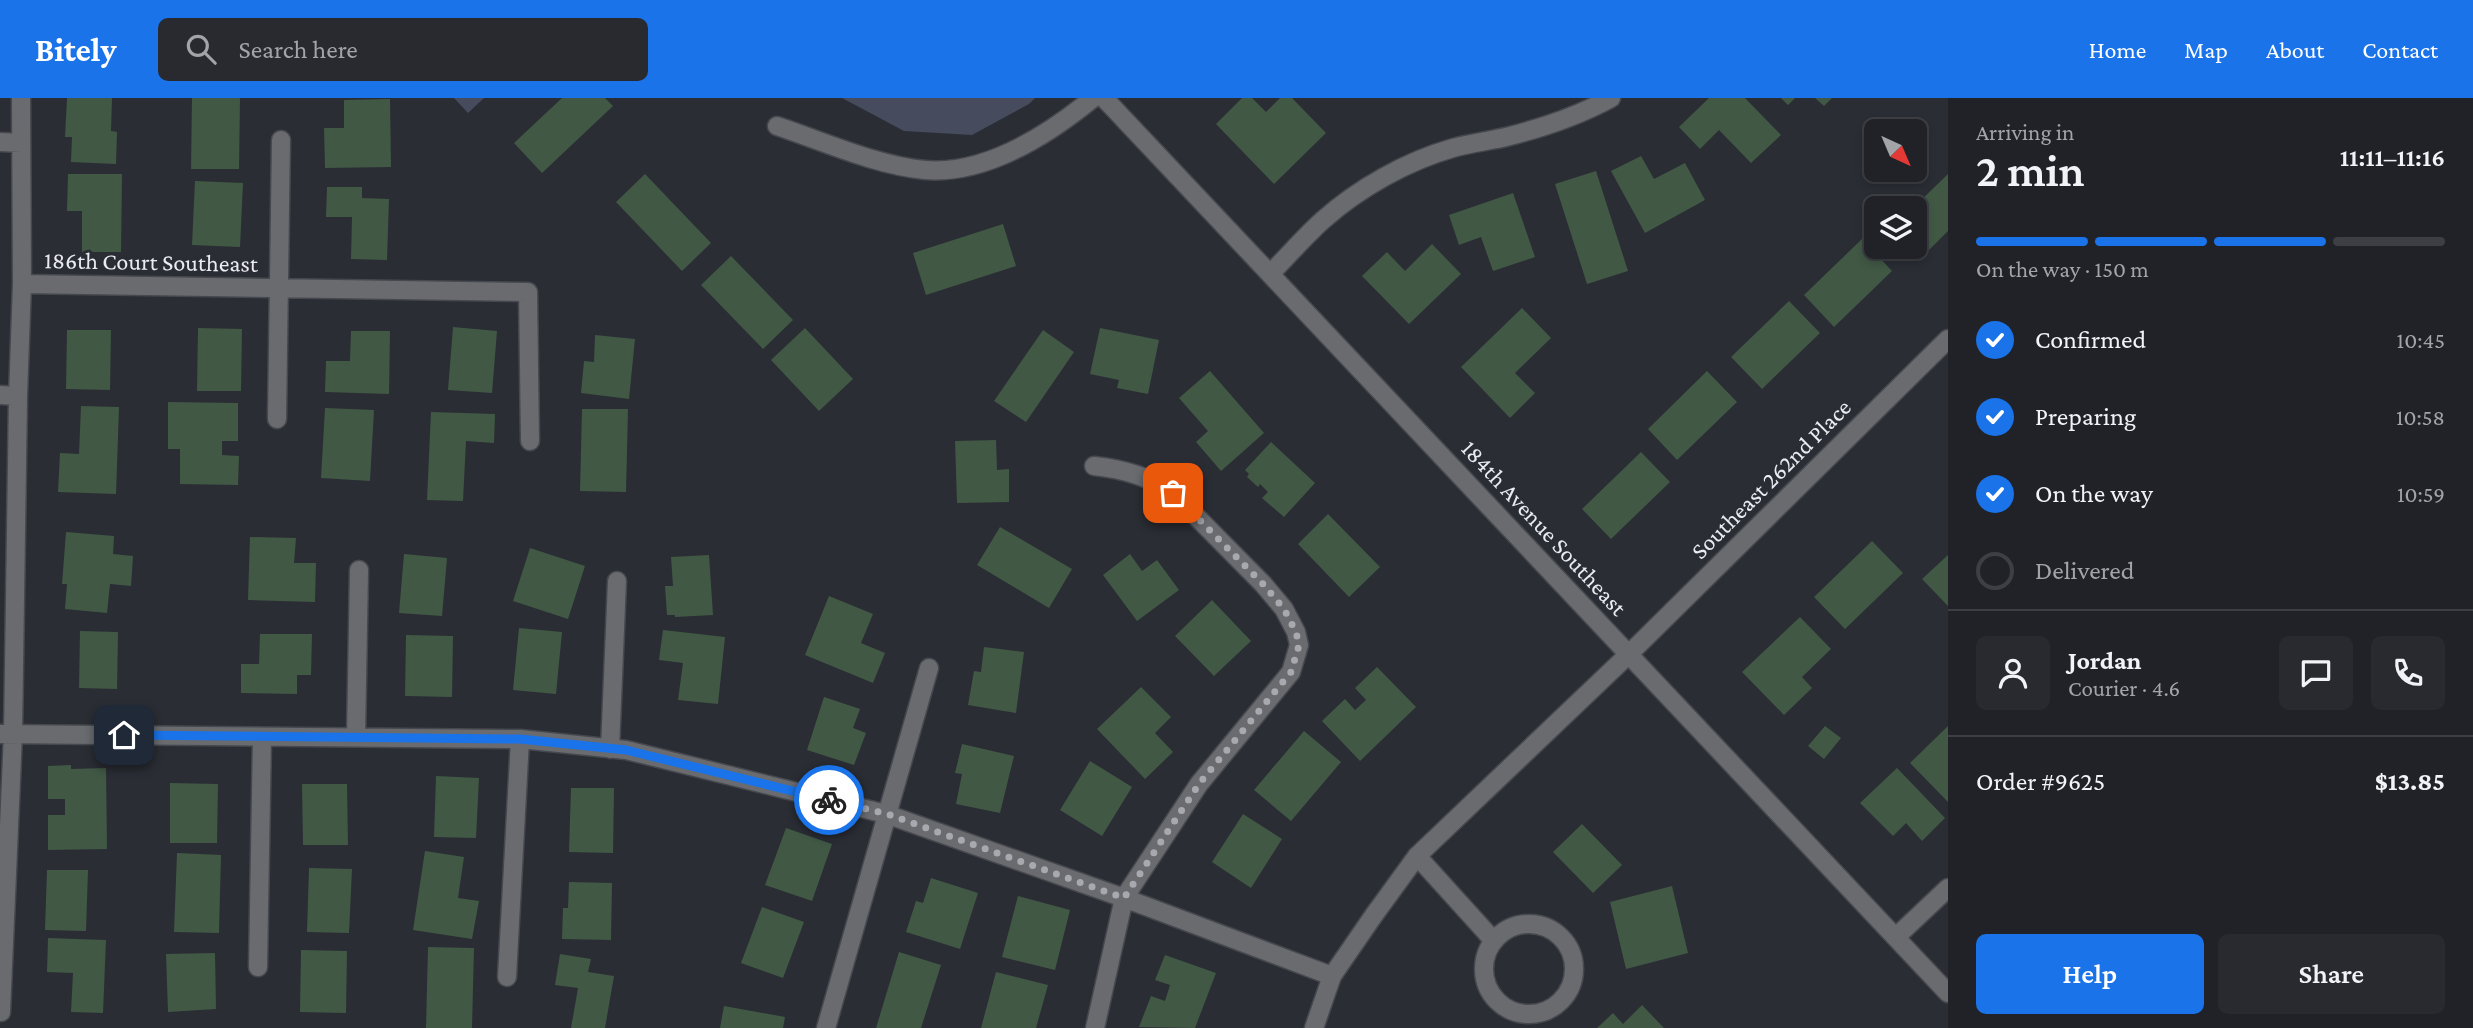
<!DOCTYPE html>
<meta charset="utf-8">
<style>
:root{--surface:#202227;--page:#282a2f;--text:#f1f3f6;--muted:#a2a4a7;--line:#3d3f44;--accent:#1a73e8}
body{margin:0;font-family:"Crimson Pro",serif;background:var(--page);color:var(--text);height:100vh;display:flex;flex-direction:column;font-size:26px;white-space:nowrap}
*{box-sizing:border-box;margin:0}
p{font-size:23px;color:var(--muted)}
.icon{flex:none;width:38px;height:38px;fill:none;stroke:currentColor;stroke-width:2;stroke-linecap:round;stroke-linejoin:round}
.map{position:relative;flex:1;overflow:hidden}
.panel{display:flex;flex-direction:column;background:var(--surface);width:525px}
.panel>*{flex:none}
.needle{width:46px;rotate:136deg}
.controls{position:absolute;left:1864px;top:21px;display:grid;gap:14px}
.controls a{display:grid;place-items:center;width:63px;height:63px;border-radius:10px;background:var(--surface);box-shadow:0 4px 10px #0003,0 0 0 2px var(--line);font-size:35px}
.pin{position:absolute;display:grid;place-items:center;width:60px;height:60px;color:#fff;margin:-30px;border-radius:14px;box-shadow:0 4px 10px #0006}
.courier{position:absolute;display:grid;place-items:center;width:70px;height:70px;margin:-35px;border:5px solid #1a73e8;border-radius:50%;background:#fff;color:#222;box-shadow:0 2px 9px #0007}
.summary em{font-style:normal;font-weight:600}
.summary div{display:flex;flex-direction:column-reverse}
.summary{display:flex;align-items:center;justify-content:space-between;height:119px;padding:0 28px}
h1{font-size:46px;font-weight:600;line-height:52px}
.bar{display:grid;grid-template-columns:repeat(4,1fr);gap:10px 7px;align-content:center;height:84px;padding:0 28px}
.bar i{height:9px;border-radius:5px;background:var(--line)}
.bar .active{background:var(--accent)}
.bar p{grid-column:span 4}
.line{display:flex;align-items:center;gap:18px;padding:0 28px;border-top:2px solid var(--line)}
.line div{flex:1}
.round{display:grid;place-items:center;flex:none;width:74px;height:74px;border-radius:10px;background:var(--page)}
ol{padding:0 28px;list-style:none}
li{display:flex;align-items:center;gap:21px;height:77px}
li p{margin-inline-start:auto}
li .icon{padding:7px;border-radius:50%;background:var(--accent);color:#fff;stroke-width:4}
li:last-child{color:var(--muted)}
li i{width:38px;height:38px;border:4px solid var(--line);border-radius:50%}
.cta{display:flex;gap:14px;margin-top:auto;padding:14px 28px}
.cta a{flex:1;height:80px;border-radius:10px;background:var(--accent);color:#fff;font-size:28px;font-weight:600;line-height:80px;text-align:center}
.cta a+a{background:var(--page);color:var(--text)}
header{display:flex;align-items:center;gap:42px;box-sizing:border-box;height:98px;padding:0 35px;background:var(--accent);color:#fff}
header strong{font-size:33px}
nav{display:flex;gap:38px;margin-inline-start:auto;font-size:24px}
.search{width:490px;height:63px;background:var(--page);display:flex;align-items:center;gap:18px;box-sizing:border-box;padding:0 24px;border-radius:10px;color:var(--muted);font-size:26px}
main{display:flex;flex:1;min-height:0}
.map>svg:first-child{display:block}
.green{fill:#464c5e}
.building{fill:#415845}
.lines{fill:none;stroke-linecap:round;stroke-linejoin:round}
.minor-casing{stroke:#45484e;stroke-width:21}
.tertiary-casing{stroke:#45484e;stroke-width:21}
.minor{stroke:#6a6b6f;stroke-width:18}
.tertiary{stroke:#6a6b6f;stroke-width:18}
.done{stroke:#a7a9af;stroke-width:7;stroke-dasharray:0 12.6}
.route{stroke:#1a73e8;stroke-width:9}
.labels{text-anchor:middle;stroke-width:6;stroke-linejoin:round;paint-order:stroke}
.street-label{font-size:24px;fill:#ebecf1;stroke:#2a2d34}
</style>
<header>
<strong>Bitely</strong>
<div class="search"><svg class="icon" aria-label="search" viewBox="0 0 24 24"><circle cx="10" cy="10" r="6"/><path d="M15 15l6 6"/></svg>Search here</div>
<nav><a>Home</a><a>Map</a><a>About</a><a>Contact</a></nav>
</header>
<main>
<div class="map">
<svg width="1948" height="930" viewBox="0 0 1948 930">
<rect width="100%" height="100%" fill="#2a2d34"/>
<path class="green" d="M454,0H484L468,15Z
M842,0H1035L1029,6L972,37L904,33Z"/>
<path class="building" d="M67,0H112L111,33L117,34L116,66L71,64L72,39H65Z
M192,0H240L239,71H191Z
M562,0H605L613,8L542,75L514,45Z
M1242,0H1252L1266,14L1280,0H1292L1326,35L1274,86L1216,26Z
M1709,0H1745L1781,37L1751,65L1719,32L1700,51L1679,29Z
M1781,0H1795L1788,7Z
M1815,0H1832L1824,8Z
M390,1L391,69L325,70L324,30H344V2Z
M1641,58L1654,81L1685,65L1705,102L1645,135L1611,73Z
M1596,73L1628,173L1587,186L1555,86Z
M68,76H122L121,154H82V113H67Z
M645,76L711,145L682,173L616,104Z
M1948,76V133L1923,158L1914,149V109Z
M195,83L243,85L240,149L192,147Z
M327,89H362V100L389,101L387,162L351,161L352,119H326Z
M1513,95L1535,159L1493,173L1481,139L1459,147L1449,117Z
M1003,126L1016,168L926,197L913,155Z
M1862,141L1892,173L1834,229L1804,197Z
M1432,146L1461,176L1409,226L1362,178L1387,154L1405,173Z
M731,158L793,222L763,251L701,187Z
M1789,203L1820,235L1762,291L1731,259Z
M1522,210L1551,240L1515,275L1535,295L1510,320L1461,269Z
M453,229L497,233L492,295L448,292Z
M198,230L242,231L241,293H197Z
M805,230L853,281L819,313L771,262Z
M1100,230L1159,242L1148,296L1117,290L1119,282L1090,276Z
M67,232H111L110,292L66,291Z
M1043,232L1074,254L1026,324L994,303Z
M351,233H390L389,296L325,294L326,263H350Z
M595,237L635,241L629,301L581,295L584,263L594,264Z
M1210,273L1264,335L1221,373L1196,344L1208,333L1179,300Z
M1707,273L1737,304L1677,362L1648,331Z
M168,304L238,305V343H222V357L239,358L238,387L180,386V351H168Z
M81,308L119,309L116,396L58,394L60,355L79,356Z
M325,310L374,312L370,383L321,380Z
M582,311H628L626,394L580,393Z
M431,314L495,316L494,345L466,343L463,403L427,402Z
M996,342L997,372L1009,371V404L957,405L955,343Z
M1271,344L1315,385L1284,419L1262,400L1268,394L1260,386L1258,389L1247,379L1249,376L1245,372Z
M1641,354L1670,384L1611,441L1582,411Z
M1328,416L1380,469L1349,499L1298,446Z
M1000,429L1072,471L1049,510L977,467Z
M66,434L114,438L113,456L133,458L131,488L110,486L107,515L65,511L67,486H62Z
M250,439L296,440L294,465H316L315,504L248,502Z
M1872,443L1903,475L1845,531L1814,499Z
M530,450L585,468L568,521L513,503Z
M404,456L447,460L442,518L399,515Z
M1130,456L1142,473L1157,462L1179,492L1137,523L1103,477Z
M709,457L713,517L675,519V517H667L665,488H673L671,459Z
M1948,457V508L1922,481Z
M829,498L873,516L861,545L885,555L873,585L805,557Z
M1212,502L1251,543L1214,578L1175,538Z
M1800,519L1831,551L1802,579L1812,590L1784,617L1742,574Z
M519,530L562,534L556,596L513,592Z
M663,532L725,539L718,606L678,602L683,565L659,562Z
M80,533L118,534L117,591L79,590Z
M260,536H312L311,577H297V596L241,595V566H259Z
M406,537L453,538L452,599L405,598Z
M984,549L1024,554L1016,615L968,607L974,573L981,574Z
M1377,569L1416,609L1360,663L1322,623L1345,601L1355,612L1366,602L1355,590Z
M1141,589L1171,619L1155,635L1173,654L1145,681L1097,631Z
M824,599L860,611L853,630L866,635L854,667L807,652Z
M1825,628L1841,640L1824,661L1808,648Z
M1948,628V704L1910,665Z
M1304,633L1341,664L1291,723L1254,692Z
M962,646L1014,658L1000,715L956,706L962,676L955,675Z
M1090,663L1132,689L1102,738L1060,712Z
M71,667V671L106,670L107,751L48,752V717H65V701H48V668Z
M1897,670L1945,720L1922,743L1906,725L1893,738L1860,705Z
M436,678L479,680L476,740L434,739Z
M170,685L218,686L217,745H170Z
M302,686H347L348,747H303Z
M571,690H614L613,755L569,754Z
M1243,716L1282,741L1251,790L1212,764Z
M1582,726L1622,767L1593,795L1553,754Z
M786,730L832,746L812,803L765,787Z
M425,753L464,759L458,800L479,803L472,841L413,832Z
M177,755L221,757L219,835L174,834Z
M309,770L352,771L349,835L307,834Z
M47,772H88L86,833L45,832Z
M931,780L978,795L960,851L906,834L916,803L923,805Z
M569,784L612,785L611,842L562,841L563,810H568Z
M1672,788L1688,855L1626,871L1610,804Z
M1018,798L1070,812L1055,872L1002,859Z
M762,809L804,824L783,880L741,865Z
M48,840L106,842L103,915L71,914L73,875L47,874Z
M428,849L474,850L472,930H426Z
M301,852L347,853L346,915L300,914Z
M899,854L941,867L921,930H876Z
M215,855L216,911L168,914L166,856Z
M560,856L591,861L588,874L614,878L605,930H571L578,890L555,887Z
M1165,857L1216,875L1195,930L1139,929L1151,898L1165,903L1170,887L1155,882Z
M996,874L1048,887L1036,930H981Z
M1642,907L1664,930H1597L1613,915L1623,926Z
M724,908L785,919L783,930H720Z"/>
<g class="lines">
<defs>
<path id="minor" d="M1104,0L1948,895
M777,28C825,44 875,67 925,72C986,77 1049,36 1093,0
M0,44L21,45
M1270,176C1288,158 1304,139 1323,122C1359,90 1407,63 1453,50C1470,45 1489,43 1506,39C1542,30 1578,18 1611,0
M22,186L528,194L530,343
M0,297L18,298
M277,321L281,42
M1094,368C1123,371 1149,378 1173,395L1263,486L1284,511L1296,534L1299,547L1291,574L1199,686L1124,800L1095,930
M0,636L520,641L626,652L886,716L1124,800L1332,878
M356,638L359,472
M610,651L617,483
M1417,758L1494,843
M1484 871a45 45 0 1 1 90 0a45 45 0 1 1-90 0Z
M1896,839L1948,790
M258,869L262,639
M507,879L520,641
M1,914L13,636L18,298L22,186L21,0
M826,930L929,570"/>
<path id="tertiary" d="M1314,930L1332,878L1374,817L1417,758L1629,556L1948,241"/>
</defs>
<use href="#minor" class="minor-casing"/>
<use href="#tertiary" class="tertiary-casing"/>
<use href="#minor" class="minor"/>
<use href="#tertiary" class="tertiary"/>
</g>
<g class="lines">
<path class="done" d="M829,702L887,716L1124,800L1199,686L1291,574L1299,547L1296,534L1284,511L1263,486L1173,395"/>
<path class="route" d="M124,637L520,641L626,652L829,702"/>
</g>
<g class="labels">
<g class="street-label">
<text transform="translate(151 164) rotate(1)" y="8">186th Court Southeast</text>
<text transform="translate(1771 381) rotate(-45)" y="8">Southeast 262nd Place</text>
<text transform="translate(1544 430) rotate(47)" y="8">184th Avenue Southeast</text>
</g>
</g>
</svg>
<div class="controls">
<a><svg class="needle" viewBox="-14 -14 28 28"><path d="M0-13l5 13h-10z" fill="#e53935"/><path d="M0 13l5-13h-10z" fill="#a2a4a7"/></svg></a>
<a><svg class="icon" aria-label="layers" viewBox="0 0 24 24"><path d="M12 4l9 5-9 5-9-5zM3 14l9 5 9-5"/></svg></a>
</div>
<div class="pin" style="left:1173px;top:395px;background:#ea580c"><svg class="icon" aria-label="bag" viewBox="0 0 24 24"><path d="M5 8h14l-1 12H6zM9 8a3 3 0 0 1 6 0"/></svg></div>
<div class="pin" style="left:124px;top:637px;background:#1f2937"><svg class="icon" aria-label="home" viewBox="0 0 24 24"><path d="M3 11l9-7 9 7M6 9v11h12V9"/></svg></div>
<div class="courier" style="left:829px;top:702px"><svg class="icon" aria-label="bike" viewBox="0 0 24 24"><circle cx="6" cy="16" r="4"/><circle cx="18" cy="16" r="4"/><path d="M6 16l4-8h5l3 8M10 8l3 8H6M13 5h3"/></svg></div>
</div>
<section class="panel">
<div class="summary"><div><h1>2 min</h1><p>Arriving in</p></div><em>11:11–11:16</em></div>
<div class="bar"><i class="active"></i><i class="active"></i><i class="active"></i><i></i><p>On the way · 150 m</p></div>
<ol>
<li><svg class="icon" aria-label="check" viewBox="0 0 24 24"><path d="M5 12l5 5 9-10"/></svg>Confirmed<p>10:45</p></li>
<li><svg class="icon" aria-label="check" viewBox="0 0 24 24"><path d="M5 12l5 5 9-10"/></svg>Preparing<p>10:58</p></li>
<li><svg class="icon" aria-label="check" viewBox="0 0 24 24"><path d="M5 12l5 5 9-10"/></svg>On the way<p>10:59</p></li>
<li><i></i>Delivered</li>
</ol>
<div class="line" style="height:126px"><a class="round"><svg class="icon" aria-label="person" viewBox="0 0 24 24"><circle cx="12" cy="8" r="4"/><path d="M4 21q1-7 8-7t8 7"/></svg></a><div><b>Jordan</b><p>Courier · 4.6</p></div><a class="round"><svg class="icon" aria-label="chat" viewBox="0 0 24 24"><path d="M4 5h16v11H9l-5 4z"/></svg></a><a class="round"><svg class="icon" aria-label="phone" viewBox="0 0 24 24"><path d="M5 4h4l2 5-3 2q2 4 5 5l2-3 5 2v4C11 20 4 13 5 4z"/></svg></a></div>
<div class="line" style="height:91px"><div>Order #9625</div><b>$13.85</b></div>
<div class="cta"><a>Help</a><a>Share</a></div>
</section>
</main>
